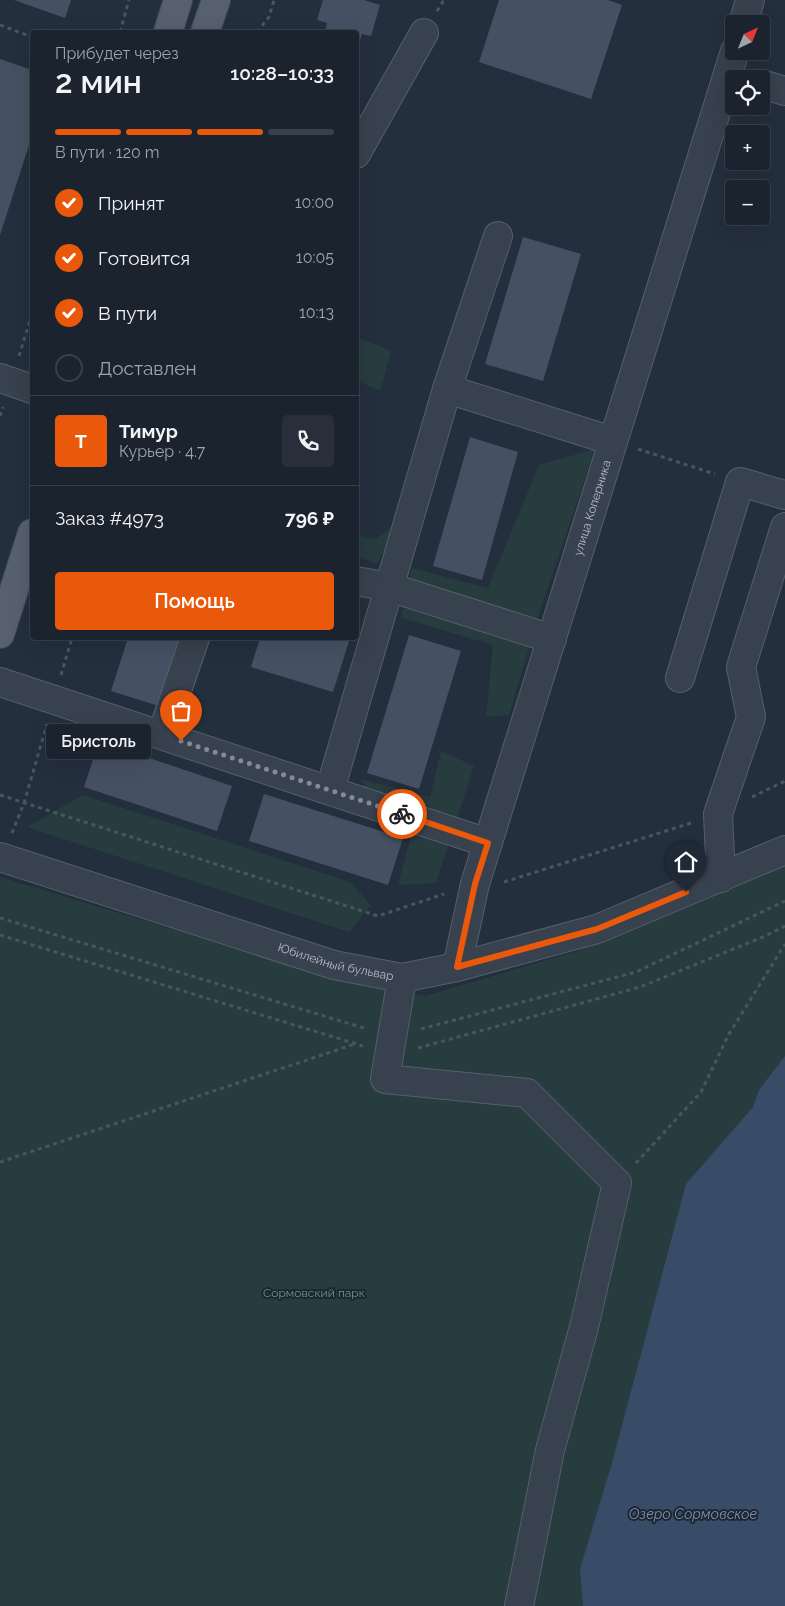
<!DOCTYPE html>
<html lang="ru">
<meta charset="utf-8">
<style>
:root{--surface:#1b232e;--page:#282f3a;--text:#f1f3f6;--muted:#a0a4aa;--line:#39404a;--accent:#ea580c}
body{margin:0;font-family:Raleway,sans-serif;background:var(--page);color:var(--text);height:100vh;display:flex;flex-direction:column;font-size:19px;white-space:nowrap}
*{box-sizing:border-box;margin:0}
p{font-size:16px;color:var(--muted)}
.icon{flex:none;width:28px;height:28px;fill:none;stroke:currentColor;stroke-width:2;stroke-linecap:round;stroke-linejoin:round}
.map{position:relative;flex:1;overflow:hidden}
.panel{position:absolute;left:30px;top:30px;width:329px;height:610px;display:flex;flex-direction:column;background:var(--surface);border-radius:5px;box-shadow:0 5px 20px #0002,0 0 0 1px var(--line)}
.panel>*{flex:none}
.needle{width:32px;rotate:43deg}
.buttons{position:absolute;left:725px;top:15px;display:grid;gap:10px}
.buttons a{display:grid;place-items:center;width:45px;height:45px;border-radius:5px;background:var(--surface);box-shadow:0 5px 20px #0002,0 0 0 1px var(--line);font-size:25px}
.pin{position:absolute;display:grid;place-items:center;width:42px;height:42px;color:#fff;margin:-51px -21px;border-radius:50% 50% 50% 0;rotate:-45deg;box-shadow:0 0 5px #0007}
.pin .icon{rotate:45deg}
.courier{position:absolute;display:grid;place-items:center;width:50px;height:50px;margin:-25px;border:4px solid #ea580c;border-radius:50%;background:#fff;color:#222;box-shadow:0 1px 6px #0007}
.bubble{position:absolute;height:35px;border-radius:5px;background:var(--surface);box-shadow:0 5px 20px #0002,0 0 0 1px var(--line);font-size:16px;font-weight:600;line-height:35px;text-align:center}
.overview em{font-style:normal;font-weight:600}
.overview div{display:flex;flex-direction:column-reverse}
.overview{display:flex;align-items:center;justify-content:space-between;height:85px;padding:0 25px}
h1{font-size:32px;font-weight:600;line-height:38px}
.bar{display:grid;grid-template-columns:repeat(4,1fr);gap:8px 5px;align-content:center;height:60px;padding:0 25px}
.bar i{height:6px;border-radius:4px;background:var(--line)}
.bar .current{background:var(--accent)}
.bar p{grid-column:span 4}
.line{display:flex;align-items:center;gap:12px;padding:0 25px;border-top:1px solid var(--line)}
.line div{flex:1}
.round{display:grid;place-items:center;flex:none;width:52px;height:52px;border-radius:5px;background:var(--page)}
ol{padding:0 25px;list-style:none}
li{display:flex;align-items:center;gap:15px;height:55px}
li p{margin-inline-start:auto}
li .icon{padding:5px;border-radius:50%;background:var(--accent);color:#fff;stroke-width:4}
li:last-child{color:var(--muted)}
li i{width:28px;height:28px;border:2px solid var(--line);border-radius:50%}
.cta{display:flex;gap:10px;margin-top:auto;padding:10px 25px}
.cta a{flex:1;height:58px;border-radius:5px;background:var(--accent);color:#fff;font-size:20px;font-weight:600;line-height:58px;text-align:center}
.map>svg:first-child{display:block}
.green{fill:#263c3f}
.water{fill:#394c67}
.building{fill:#455162}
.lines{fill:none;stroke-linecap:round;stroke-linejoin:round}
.minor-casing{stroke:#565f6c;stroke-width:30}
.major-casing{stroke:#414a57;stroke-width:30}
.path{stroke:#44595c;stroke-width:3;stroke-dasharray:4 4;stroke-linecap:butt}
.minor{stroke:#38414e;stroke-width:28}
.major{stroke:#56606e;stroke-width:28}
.done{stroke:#828b98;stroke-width:5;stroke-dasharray:0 9}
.route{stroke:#ea580c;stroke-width:6}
.labels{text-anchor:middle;stroke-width:4;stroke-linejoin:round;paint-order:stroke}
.street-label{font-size:12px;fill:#b4bcc9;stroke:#1d2633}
.park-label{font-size:12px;fill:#6b9a76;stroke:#1d2633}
.water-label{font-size:14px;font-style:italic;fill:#7c92b1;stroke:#1d2633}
</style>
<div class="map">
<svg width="785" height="1606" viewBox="0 0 785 1606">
<rect width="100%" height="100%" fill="#242f3e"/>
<path class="green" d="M356,336L391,351L380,391L356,380Z
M595,449L538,617L509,715L486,717L493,645L401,618L412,568L488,588L539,465Z
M399,522L377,564L356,556V535L376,539Z
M441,751L474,766L436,883L398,885L411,836L387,825L361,779L430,797Z
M83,795L350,882L371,905L349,932L27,827Z
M785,865V1606H0V877L341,980L425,996L578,951Z"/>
<path class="water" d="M785,1056V1606H583L580,1569L612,1463L686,1184L753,1107L759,1090Z"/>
<path class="building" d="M14,0H71L65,18Z
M323,0H364L380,5L371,36L362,34L357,50L356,32H325L327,23L317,20Z
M499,0H608L622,5L591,99L479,62Z
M0,59L32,70V136L0,235Z
M523,237L581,254L543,381L485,364Z
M470,437L518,452L482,580L433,566Z
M409,635L461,651L419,789L367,773Z
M128,638H184L162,707L111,691Z
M260,638H350L333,692L251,667Z
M99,741L232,786L217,831L84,787Z
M264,794L403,838L388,885L249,841Z"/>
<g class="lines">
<defs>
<g id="minor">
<path d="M743,24L750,0"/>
<path d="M761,84L785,91"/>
<path d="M356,154L424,33"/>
<path d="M0,378L32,389"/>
<path d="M447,389L613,441"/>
<path d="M356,581L389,587L552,639"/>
<path d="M680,678L740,482L785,495"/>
<path d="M0,682L488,843"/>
<path d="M162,734L195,638"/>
<path d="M330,790L447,389L498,236"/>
<path id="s1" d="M0,857L334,965L402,978L457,967L597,929L785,850"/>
<path d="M721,878L718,814L751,717L741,667L785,527"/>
<path id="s2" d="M457,967L475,884L735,51"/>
<path d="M402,978L385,1079L527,1093L617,1183L584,1327L550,1450L519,1606"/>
</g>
<path id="major" d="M168,32L178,0
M205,32L216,0
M0,634L32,533"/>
</defs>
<use href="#minor" class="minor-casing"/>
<use href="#major" class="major-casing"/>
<path class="path" d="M437,11L444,0
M0,25L32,37
M120,32L129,0
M257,32L269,17L274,0
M19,356L32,314
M0,416L3,407
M638,449L715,474
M61,675L72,638
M0,795L378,916L444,894
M752,797L785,781
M12,833L24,803L47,724
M504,882L691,823
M0,918L367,1029
M0,935L363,1046
M421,1029L636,972L785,901
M418,1048L640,987L763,937L785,926
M0,1162L355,1044
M636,1163L701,1092L729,1034L785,944"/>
<use href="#minor" class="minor"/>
<use href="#major" class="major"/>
</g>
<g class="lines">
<path class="done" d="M181,741L402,814"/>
<path class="route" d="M402,814L488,843L475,884L457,967L597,929L686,892"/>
</g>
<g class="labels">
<g class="street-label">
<text dy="4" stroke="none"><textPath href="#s2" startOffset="479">улица Коперника</textPath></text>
<text dy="4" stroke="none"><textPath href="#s1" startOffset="352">Юбилейный бульвар</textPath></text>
</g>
<g class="park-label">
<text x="314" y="1297">Сормовский парк</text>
</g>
<g class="water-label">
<text x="693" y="1519">Озеро Сормовское</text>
</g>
</g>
</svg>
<div class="buttons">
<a><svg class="needle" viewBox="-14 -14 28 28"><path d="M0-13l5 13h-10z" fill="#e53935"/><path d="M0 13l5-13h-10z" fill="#a0a4aa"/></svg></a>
<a><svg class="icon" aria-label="locate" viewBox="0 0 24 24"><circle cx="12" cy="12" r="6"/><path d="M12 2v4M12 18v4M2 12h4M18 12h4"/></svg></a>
<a>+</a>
<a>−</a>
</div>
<div class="pin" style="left:181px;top:741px;background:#ea580c"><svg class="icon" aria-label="bag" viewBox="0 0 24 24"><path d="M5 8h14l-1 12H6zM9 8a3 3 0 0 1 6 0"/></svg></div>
<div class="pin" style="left:686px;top:892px;background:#1f2937"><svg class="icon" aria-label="home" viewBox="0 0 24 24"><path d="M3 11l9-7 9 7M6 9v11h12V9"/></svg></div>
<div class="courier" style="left:402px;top:814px"><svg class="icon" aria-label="bike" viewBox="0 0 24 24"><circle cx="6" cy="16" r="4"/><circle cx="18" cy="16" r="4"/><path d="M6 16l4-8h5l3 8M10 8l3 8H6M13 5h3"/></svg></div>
<div class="bubble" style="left:46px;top:724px;width:105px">Бристоль</div>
<section class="panel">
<div class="overview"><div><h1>2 мин</h1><p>Прибудет через</p></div><em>10:28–10:33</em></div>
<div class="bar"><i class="current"></i><i class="current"></i><i class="current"></i><i></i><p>В пути · 120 m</p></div>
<ol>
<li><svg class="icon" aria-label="check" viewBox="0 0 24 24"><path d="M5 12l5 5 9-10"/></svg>Принят<p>10:00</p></li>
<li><svg class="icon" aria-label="check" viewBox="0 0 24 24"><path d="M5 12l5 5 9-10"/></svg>Готовится<p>10:05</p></li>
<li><svg class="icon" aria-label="check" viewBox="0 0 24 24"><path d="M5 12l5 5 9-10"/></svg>В пути<p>10:13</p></li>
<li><i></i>Доставлен</li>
</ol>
<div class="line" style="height:90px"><b class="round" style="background:var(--accent);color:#fff">Т</b><div><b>Тимур</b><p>Курьер · 4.7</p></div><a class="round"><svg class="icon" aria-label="phone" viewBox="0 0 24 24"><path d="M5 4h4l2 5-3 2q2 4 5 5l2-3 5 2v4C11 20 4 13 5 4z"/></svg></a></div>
<div class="line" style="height:65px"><div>Заказ #4973</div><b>796 ₽</b></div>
<div class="cta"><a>Помощь</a></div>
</section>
</div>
